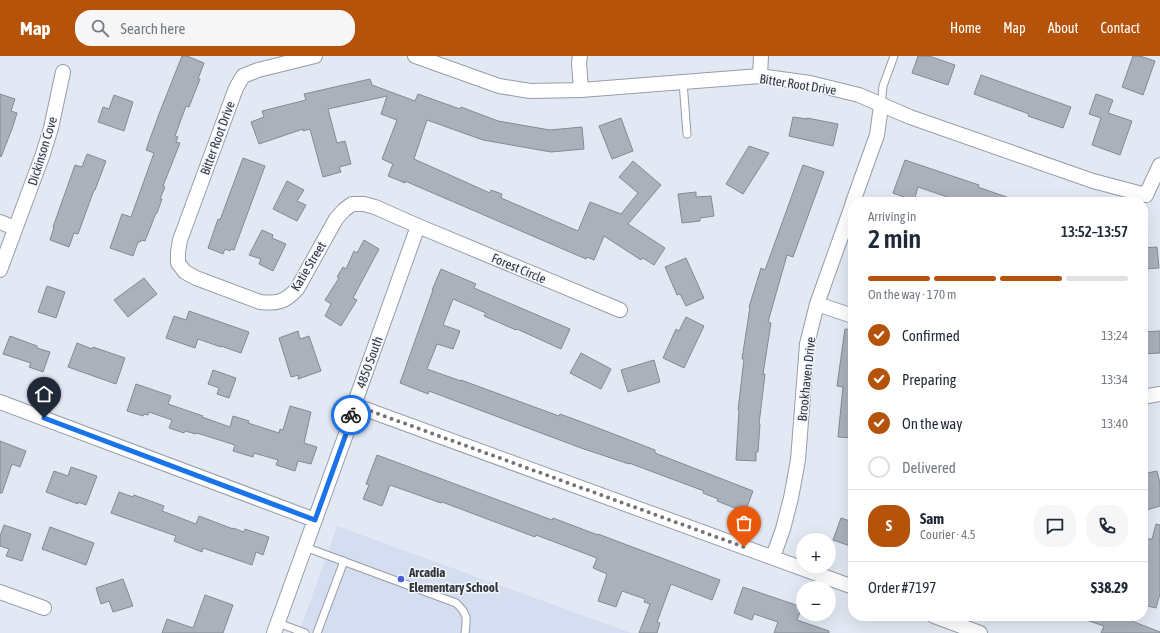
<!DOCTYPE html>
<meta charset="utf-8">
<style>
:root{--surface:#fff;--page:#f6f6f7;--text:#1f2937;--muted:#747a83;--line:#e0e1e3;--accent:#b45309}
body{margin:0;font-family:"Asap Condensed",sans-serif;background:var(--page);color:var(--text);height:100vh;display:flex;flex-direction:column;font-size:15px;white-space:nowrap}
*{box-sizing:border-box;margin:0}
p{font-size:13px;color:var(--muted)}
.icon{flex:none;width:22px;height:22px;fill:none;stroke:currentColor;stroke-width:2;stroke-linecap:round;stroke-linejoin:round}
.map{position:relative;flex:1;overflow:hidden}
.details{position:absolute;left:848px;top:141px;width:300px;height:424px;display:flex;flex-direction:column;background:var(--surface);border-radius:16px;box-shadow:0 4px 16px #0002}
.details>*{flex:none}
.buttons{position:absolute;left:796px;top:477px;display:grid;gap:8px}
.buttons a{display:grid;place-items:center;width:40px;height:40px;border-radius:50%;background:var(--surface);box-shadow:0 4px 16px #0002;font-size:20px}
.pin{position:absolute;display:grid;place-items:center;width:34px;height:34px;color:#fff;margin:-41px -17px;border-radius:50% 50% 50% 0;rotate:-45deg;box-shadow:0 0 4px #0007}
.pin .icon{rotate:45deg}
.courier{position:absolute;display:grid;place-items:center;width:40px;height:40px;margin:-20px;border:3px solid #1a73e8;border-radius:50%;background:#fff;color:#222;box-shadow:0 1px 5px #0007}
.head em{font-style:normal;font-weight:600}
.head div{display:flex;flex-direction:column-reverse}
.head{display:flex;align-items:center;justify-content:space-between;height:68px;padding:0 20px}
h1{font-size:26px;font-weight:600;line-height:30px}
.bar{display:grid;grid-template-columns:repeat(4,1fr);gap:6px 4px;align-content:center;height:48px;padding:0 20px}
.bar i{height:5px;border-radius:3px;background:var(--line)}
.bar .active{background:var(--accent)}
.bar p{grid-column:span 4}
.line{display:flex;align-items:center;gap:10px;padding:0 20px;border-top:1px solid var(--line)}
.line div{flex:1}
.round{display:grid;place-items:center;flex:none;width:42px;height:42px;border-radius:16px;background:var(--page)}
ol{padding:0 20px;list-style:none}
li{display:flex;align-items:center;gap:12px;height:44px}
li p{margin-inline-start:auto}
li .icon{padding:4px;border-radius:50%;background:var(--accent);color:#fff;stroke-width:4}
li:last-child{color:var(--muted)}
li i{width:22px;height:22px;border:2px solid var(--line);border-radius:50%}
header{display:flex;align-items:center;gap:24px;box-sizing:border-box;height:56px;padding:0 20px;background:var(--accent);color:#fff}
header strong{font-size:19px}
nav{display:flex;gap:22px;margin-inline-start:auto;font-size:14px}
.search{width:280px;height:36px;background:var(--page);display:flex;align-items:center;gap:10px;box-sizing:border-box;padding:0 14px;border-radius:16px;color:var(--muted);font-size:15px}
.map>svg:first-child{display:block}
.built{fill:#d4def0}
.building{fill:#abb1bb;stroke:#848a94}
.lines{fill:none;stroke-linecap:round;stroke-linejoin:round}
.service-casing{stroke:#979da6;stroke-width:9}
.minor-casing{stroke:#979da6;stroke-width:16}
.service{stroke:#fff;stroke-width:7}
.minor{stroke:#fff;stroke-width:14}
.done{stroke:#70747a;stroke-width:4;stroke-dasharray:0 7.2}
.route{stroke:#1a73e8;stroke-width:5}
.poi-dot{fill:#4c5ed3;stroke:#f1f6ff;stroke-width:1.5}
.labels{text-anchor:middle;stroke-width:3;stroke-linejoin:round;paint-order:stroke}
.street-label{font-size:13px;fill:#323539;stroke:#f1f6ff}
.poi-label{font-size:13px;font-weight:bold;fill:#323539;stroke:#f1f6ff;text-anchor:start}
</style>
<header>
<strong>Map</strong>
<div class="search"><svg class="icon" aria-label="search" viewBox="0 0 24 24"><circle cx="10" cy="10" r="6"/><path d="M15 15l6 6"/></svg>Search here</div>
<nav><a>Home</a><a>Map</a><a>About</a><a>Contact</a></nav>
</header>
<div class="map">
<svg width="1160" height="577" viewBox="0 0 1160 577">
<rect width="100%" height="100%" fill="#e3e9f4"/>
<path class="built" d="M337,470L631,577H299Z"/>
<path class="building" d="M182,0H187L204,7L198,23H200L189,51L186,50L175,80L178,81L176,86L180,87L163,130L165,131L160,143H162L157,157H156L145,185L141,184L140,186H138L133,200L110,192L122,158L131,161L154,97L146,94L159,58Z
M918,0H929L955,9L948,29L912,17Z
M1133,0H1140L1155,5L1143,39L1122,31Z
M981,19L1071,51L1063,72L1028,60L1029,58L974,38Z
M370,23L372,29L415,45L418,38L460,53L461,51L498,65L550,74L582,71L584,93L551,96L483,84L427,64L414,103L490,137L491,134L502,138L501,142L578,175L590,146L621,158L638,137L619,121L633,105L661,129L628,168L665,192L654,209L643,202L641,204L604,180L594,204L587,201L586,203L405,125V127L388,120L393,108L382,103L397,64L381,58L387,40L328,53L337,87L345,85L351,108L339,111L341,116L323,121L310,73L303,75V73L259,88L251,66L264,61L262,55L306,44L304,38Z
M0,38L15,43L11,55L17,57L12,73L1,101L0,100Z
M1096,38L1113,44L1108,57L1132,65L1120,99L1092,89L1101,62L1089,58Z
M114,39L133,46L124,75L98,66L103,51L109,53Z
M793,61L807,63V62L838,68L833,90L789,80Z
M621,62L633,95L612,103L599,70Z
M749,90L769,97L743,138L726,128Z
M87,98L106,105L95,134H94L78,178L74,177L69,191L50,184L54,171H53L75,109L82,111Z
M243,102L265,110L234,194L231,193L230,195L225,193L223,198L208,192L218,163L220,164Z
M905,104L979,129L978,131L1015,144V146H962L918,131L914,145L893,137Z
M803,109L824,116L793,201L787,199L768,266L771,267L763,318H765L759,368H760L758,396H756V405L736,404L739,354H738L744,303H742L750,251H749L761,212L765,214Z
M287,125L304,134L297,145L306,149L297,165L273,153Z
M696,136V141L711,140L714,160L700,162V165L682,167L678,138Z
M262,174L273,179L272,182L286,188L273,215L259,208L261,203L249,199Z
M364,184L379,193L353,242L357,244L341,270L325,260L331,248L325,244L339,222L337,221L343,211L346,213L354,195L357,197Z
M1157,191L1159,212L1143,213V192Z
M686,202L704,242L686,250L680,238L677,239L665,211Z
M441,213L476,228L474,232L570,273L561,293L517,273L516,274L484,260L486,257L453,243L443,269L460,275L453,293L437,288L427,313L461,325V324L559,360L560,358L598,372L655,394V397L753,435L745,456L717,445L718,443L703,437L704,435L629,407V408L581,392L429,335L428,338L400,327L433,234H432Z
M144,222L157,238L128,261L114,244Z
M47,230L65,236L56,262L38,256Z
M189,255L249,276L241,297L221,290V291L198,283L195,292L166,282L174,260L186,264Z
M686,261L704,270L684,312L663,302L676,273L679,275Z
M845,273L853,274V382L838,381L843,331L837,330Z
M298,275L300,283L309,280L321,315L298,323L299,319L291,321L279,282Z
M1160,275V297L1143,298V276Z
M10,280L37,290V292L50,296L43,316L29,311L31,307L3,298Z
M77,287L92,293L93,291L125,302L116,328L68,311Z
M581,297L611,313L601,333L570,317Z
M654,304L660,326L628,336L621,314Z
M213,314L236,322L229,342L217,338L219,332L208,328Z
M136,328L171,340L168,348L203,360L202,361L230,371L233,360L249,365L248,367L279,377L280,373L283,374L290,350L311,356L304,387L317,391L311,408L298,405L295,415L276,409L278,404L254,397L253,401L233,395L235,389L197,377L196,378L185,375L184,377L169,372L172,364L149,356L148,359L144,358L143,360L127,355Z
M0,385L26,395L20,411L12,408L2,437H0Z
M377,399L552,464L553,462L598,479V478L720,524L712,544L671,528L657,566L660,567L657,577H639L650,548L644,546L645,543L622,535L616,551L598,545L607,518L593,512L597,502L536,479L535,481L442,446L441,447L390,429L382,450L363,443L369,429L366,428Z
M71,411L97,420L86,449L78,446V448L46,436L54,415L68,420Z
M1157,415L1160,427V450L1143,455V418Z
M119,436L133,441L134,439L164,450L162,455L196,468L199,460L233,473V472L244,476L245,473L269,481L263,499L256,496L252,509L203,492L202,496L174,485L176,480L111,457Z
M841,462L853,466V491L833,484Z
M1156,468L1160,469V538L1156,552L1143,549V516L1147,500H1143V483H1152Z
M4,469L31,478L22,505L6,500L9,493L0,490V480Z
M50,471L94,487L86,509L42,493Z
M123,523L133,550L113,556L109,545L101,548L96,532Z
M743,531L802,551L797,564L829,575V577H774L778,566L754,558L752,564L734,557Z
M205,539L233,549L223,577H162L167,563L193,572Z
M1080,560H1119L1160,576V577H1101L1104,570L1080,562Z"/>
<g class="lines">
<defs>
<path id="service" d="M683,26L687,78
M881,50L883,30L894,0
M305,491L456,547C468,558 467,562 465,577
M278,567L305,577
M317,577L344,505"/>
<path id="minor" d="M315,0L258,14L243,20L236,32L180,184L178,196V207L185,216L196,222L260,246C277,248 285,246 297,233L336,163L344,154L352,148H364L375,151L418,170L620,254
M415,0L499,30L530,35L581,34L760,20L810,27L859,39L910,61L1093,125L1146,139L1160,109
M580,0L579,7L581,34
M760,20L761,0
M853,146L877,79L881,50
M0,166L15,172
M0,214L43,98L51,72L63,16
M817,248L853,260
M1143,341L1160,338
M0,346L315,464
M354,349L853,531
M773,501L783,473L791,442L798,404L807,288L817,248L853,147
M0,536L44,552
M934,560L980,577
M274,577L346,378L354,349L418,170"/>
</defs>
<use href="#service" class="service-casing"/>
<use href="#minor" class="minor-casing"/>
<use href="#service" class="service"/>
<use href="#minor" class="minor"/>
</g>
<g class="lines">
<path class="done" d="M351,359L354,349L744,491"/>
<path class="route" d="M44,362L315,464L346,378L351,359"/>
</g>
<circle class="poi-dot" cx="401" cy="523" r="4"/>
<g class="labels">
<g class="street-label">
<text transform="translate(798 28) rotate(9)" y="5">Bitter Root Drive</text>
<text transform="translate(217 82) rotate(-70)" y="5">Bitter Root Drive</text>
<text transform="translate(42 95) rotate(-73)" y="5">Dickinson Cove</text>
<text transform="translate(308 210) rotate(-59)" y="5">Katie Street</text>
<text transform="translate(519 212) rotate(23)" y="5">Forest Circle</text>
<text transform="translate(369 306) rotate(-70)" y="5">4850 South</text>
<text transform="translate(806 323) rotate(-84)" y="5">Brookhaven Drive</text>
</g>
<g class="poi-label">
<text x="409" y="521">Arcadia<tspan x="409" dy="15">Elementary School</tspan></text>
</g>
</g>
</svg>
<div class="buttons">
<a>+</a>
<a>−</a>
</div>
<div class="pin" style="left:744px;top:491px;background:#ea580c"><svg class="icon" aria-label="bag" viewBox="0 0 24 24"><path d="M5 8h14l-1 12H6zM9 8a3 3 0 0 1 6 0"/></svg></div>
<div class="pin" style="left:44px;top:362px;background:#1f2937"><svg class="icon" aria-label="home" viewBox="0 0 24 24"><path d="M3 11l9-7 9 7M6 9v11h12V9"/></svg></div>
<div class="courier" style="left:351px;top:359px"><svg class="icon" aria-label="bike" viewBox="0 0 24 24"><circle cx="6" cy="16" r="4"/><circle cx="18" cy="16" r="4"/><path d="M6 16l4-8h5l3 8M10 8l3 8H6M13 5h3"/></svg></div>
<section class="details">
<div class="head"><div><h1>2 min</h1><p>Arriving in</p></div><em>13:52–13:57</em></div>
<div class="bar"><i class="active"></i><i class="active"></i><i class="active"></i><i></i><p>On the way · 170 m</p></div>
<ol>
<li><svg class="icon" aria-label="check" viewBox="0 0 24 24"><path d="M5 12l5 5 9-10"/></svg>Confirmed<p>13:24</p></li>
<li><svg class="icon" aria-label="check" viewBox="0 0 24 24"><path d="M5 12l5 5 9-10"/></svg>Preparing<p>13:34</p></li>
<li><svg class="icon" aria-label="check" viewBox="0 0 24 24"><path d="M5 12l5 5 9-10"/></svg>On the way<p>13:40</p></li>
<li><i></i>Delivered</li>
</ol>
<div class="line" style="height:72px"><b class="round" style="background:var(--accent);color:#fff">S</b><div><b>Sam</b><p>Courier · 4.5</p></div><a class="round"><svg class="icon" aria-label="chat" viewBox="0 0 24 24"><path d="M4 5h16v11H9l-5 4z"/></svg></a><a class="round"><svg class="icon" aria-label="phone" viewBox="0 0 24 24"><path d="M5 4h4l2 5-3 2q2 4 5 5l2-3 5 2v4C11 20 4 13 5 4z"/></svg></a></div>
<div class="line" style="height:52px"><div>Order #7197</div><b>$38.29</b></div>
</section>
</div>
